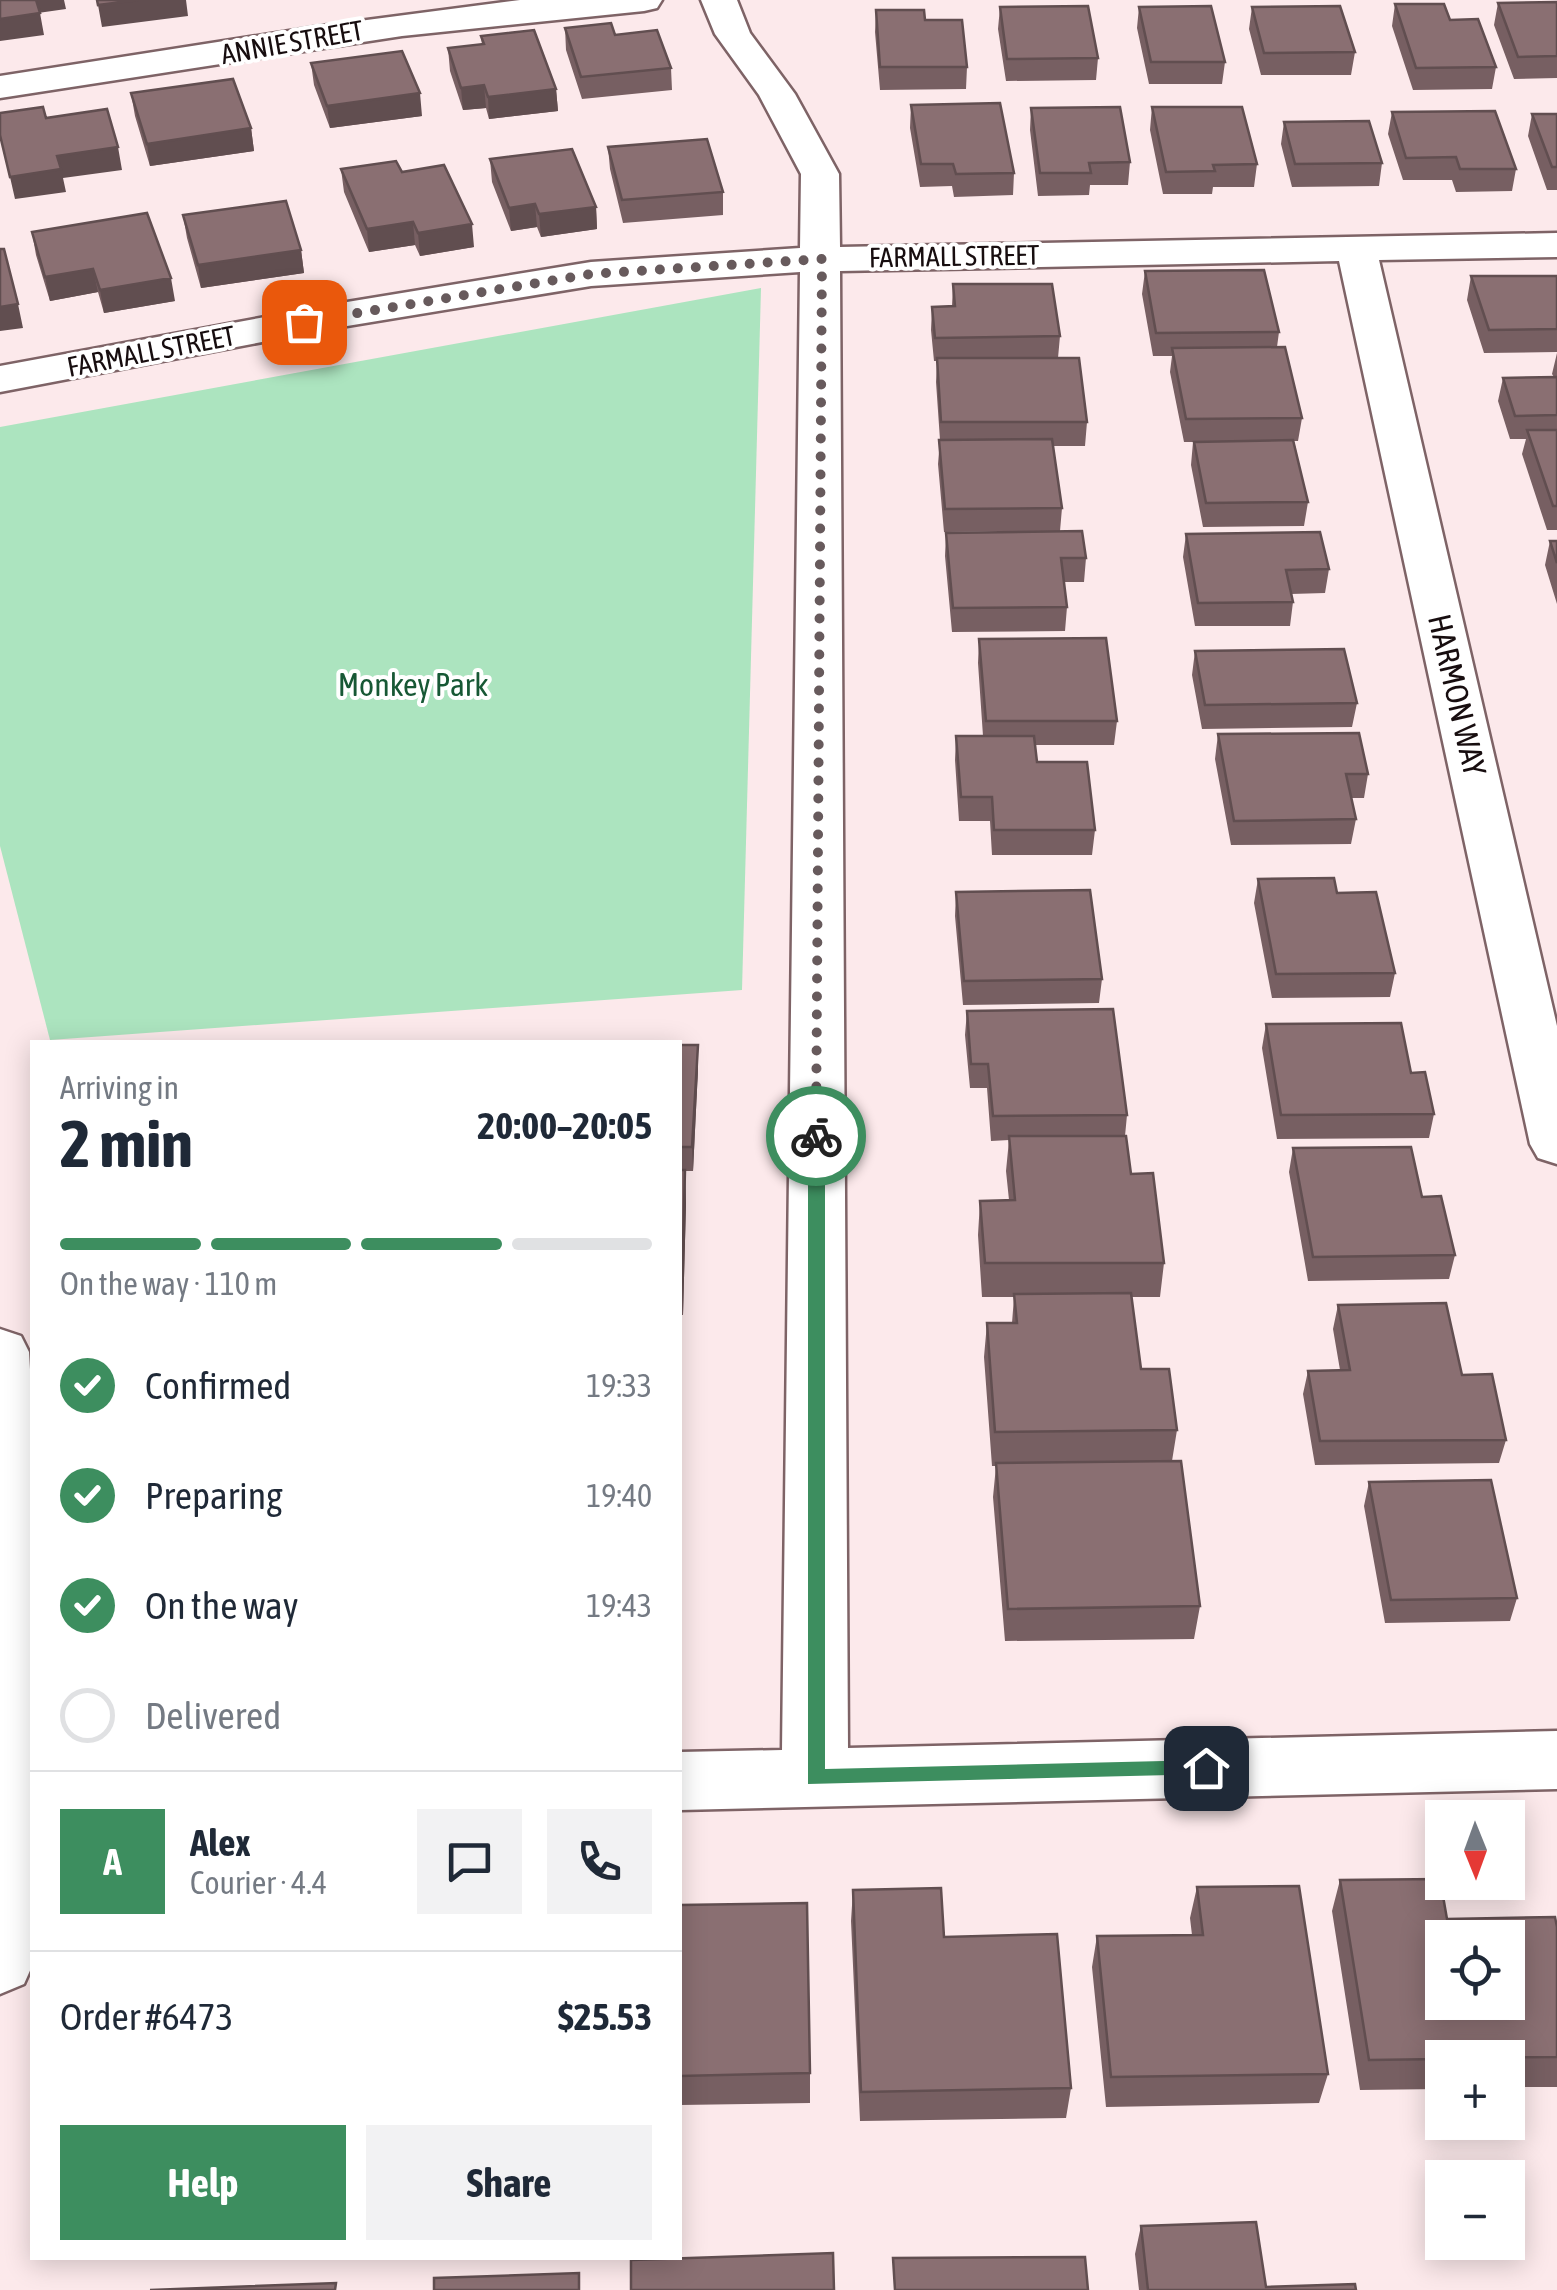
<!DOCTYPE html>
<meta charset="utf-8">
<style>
:root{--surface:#fff;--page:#f2f2f3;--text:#1f2937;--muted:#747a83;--line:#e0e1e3;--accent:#3d8e5f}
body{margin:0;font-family:"Asap Condensed",sans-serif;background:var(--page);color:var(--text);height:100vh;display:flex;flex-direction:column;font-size:38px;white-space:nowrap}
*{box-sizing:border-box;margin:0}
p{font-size:32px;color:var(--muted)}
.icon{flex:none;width:55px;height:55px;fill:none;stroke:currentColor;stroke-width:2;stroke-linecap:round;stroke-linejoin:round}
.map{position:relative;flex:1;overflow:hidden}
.drawer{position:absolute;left:30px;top:1040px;width:652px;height:1220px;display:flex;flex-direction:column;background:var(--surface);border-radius:0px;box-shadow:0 5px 25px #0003}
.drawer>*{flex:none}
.needle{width:65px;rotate:179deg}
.controls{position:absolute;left:1425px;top:1800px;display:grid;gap:20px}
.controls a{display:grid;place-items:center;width:100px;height:100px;border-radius:0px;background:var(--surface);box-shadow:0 5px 25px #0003;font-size:50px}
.pin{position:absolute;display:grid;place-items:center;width:85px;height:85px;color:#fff;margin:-42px;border-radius:20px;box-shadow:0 5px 15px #0006}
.courier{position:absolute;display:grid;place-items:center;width:100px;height:100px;margin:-50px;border:8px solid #3d8e5f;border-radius:50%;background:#fff;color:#222;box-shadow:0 2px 12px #0007}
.summary em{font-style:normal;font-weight:700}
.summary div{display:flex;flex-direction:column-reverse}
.summary{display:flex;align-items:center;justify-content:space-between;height:170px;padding:0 30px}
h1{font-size:65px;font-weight:700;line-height:75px}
.bar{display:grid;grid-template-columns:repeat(4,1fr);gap:15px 10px;align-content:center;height:120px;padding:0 30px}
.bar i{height:12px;border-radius:8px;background:var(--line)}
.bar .current{background:var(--accent)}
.bar p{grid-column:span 4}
.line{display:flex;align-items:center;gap:25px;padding:0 30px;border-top:2px solid var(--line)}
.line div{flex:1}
.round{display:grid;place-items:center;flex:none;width:105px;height:105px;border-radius:0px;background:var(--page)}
ol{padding:0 30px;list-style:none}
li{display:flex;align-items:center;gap:30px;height:110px}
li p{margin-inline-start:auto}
li .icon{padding:10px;border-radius:50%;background:var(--accent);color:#fff;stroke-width:4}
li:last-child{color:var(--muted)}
li i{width:55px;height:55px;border:5px solid var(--line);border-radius:50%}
.button{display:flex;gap:20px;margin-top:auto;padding:20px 30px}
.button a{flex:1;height:115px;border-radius:0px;background:var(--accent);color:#fff;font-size:40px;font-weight:700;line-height:115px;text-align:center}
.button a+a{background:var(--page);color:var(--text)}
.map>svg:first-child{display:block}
.green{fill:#ace4bf}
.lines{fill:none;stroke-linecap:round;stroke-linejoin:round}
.minor-casing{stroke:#7e6366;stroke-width:5}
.minor{fill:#fff;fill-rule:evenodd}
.wall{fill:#775f62}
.shaded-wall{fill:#614e50}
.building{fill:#8a6f72;stroke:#614e50;stroke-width:2.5;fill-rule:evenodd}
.route{fill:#3d8e5f}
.done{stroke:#675a5c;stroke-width:10;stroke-dasharray:0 18}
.labels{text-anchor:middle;stroke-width:8;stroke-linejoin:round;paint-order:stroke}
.far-street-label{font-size:28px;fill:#170d0f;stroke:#fff}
.park-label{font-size:32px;fill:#175835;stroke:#fff}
.street-label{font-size:32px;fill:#170d0f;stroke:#fff}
</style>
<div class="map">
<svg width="1557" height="2290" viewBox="0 0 1557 2290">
<rect width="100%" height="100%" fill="#fce9eb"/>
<path class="green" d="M761,288L742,990L50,1040L0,846V427Z"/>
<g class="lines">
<defs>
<path id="minor" d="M520,0H662L657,8L644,11L402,36L0,98V76L321,26Z
M701,0H737L750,33L795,94L839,174L840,247L1557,233V257L1379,260L1557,1026V1164L1538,1158L1530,1144L1339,261L840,271L848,1748L1557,1731V1789L680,1810V1752L782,1750L800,272L591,286L341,327L0,392V366L341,303L591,262L800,248L801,174L759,95L715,34Z
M0,1329L21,1336L29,1352L32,1404V1966L24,1984L0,1994Z"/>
</defs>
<use href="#minor" class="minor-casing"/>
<use href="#minor" class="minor"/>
</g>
<path class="wall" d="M1557,2V78L1514,79L1494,25L1498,3Z
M1395,4L1450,20L1496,67L1492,89L1413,90L1392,26Z
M1000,7L1098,58L1096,80L1006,81L998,29Z
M1139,7L1225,62L1222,84H1149L1137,28Z
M1252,7L1355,52L1351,75H1261L1249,29Z
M876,10L925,20L967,67L966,89L880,90L875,32Z
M565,28L615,35L671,68L672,90L582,99L566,50Z
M481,36L556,89L558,111L489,119L486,108L463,110L450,71L448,48L482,45Z
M311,63L422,116L330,128L314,85Z
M131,93L251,128L254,151L150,166L135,116Z
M911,105L1014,173L1013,195L954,197L952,186L920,187L910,128Z
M1152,107L1257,164L1254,187H1213L1212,194H1163L1150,130Z
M1031,108L1130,162L1128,185H1090L1089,195L1038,196L1030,130Z
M1392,112L1516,169L1512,191L1456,192L1452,180H1403L1388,134Z
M1532,114H1557V190H1547L1528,136Z
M1284,122L1382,163L1379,186L1292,187L1281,144Z
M608,147L723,192V215L623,223L610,169Z
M490,159L596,207L597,229L541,237L537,227L511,231L492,182Z
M341,169L402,172L474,247L420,256L415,245L369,252L344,192Z
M183,215L301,250L304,273L201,288L187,238Z
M32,232L175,301L104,313L98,292L50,301L36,255Z
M1145,271L1279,332L1277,347L1302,418L1298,441H1294L1308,502L1304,526L1203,527L1191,465L1193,442H1184L1170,372L1172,356H1153L1142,294Z
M1471,276H1557V352L1484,353L1467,300Z
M953,284L1060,336L1058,358L1087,422L1085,446H1053L1062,508L1060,531L944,532L938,464L940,440L936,382L937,361H934L931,330L932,307L952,306Z
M1557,353V530H1547L1522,454L1526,439H1510L1498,401L1503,378L1554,377L1552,374Z
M946,533L1086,558L1084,582H1064L1067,607L1065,631L952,632L945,556Z
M1186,534L1329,569L1325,593L1291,594L1293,602L1290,626H1195L1183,557Z
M1550,541H1557V604L1545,565Z
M979,639L1117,721L1114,745H1035L1037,762L1095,830L1092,855H992L990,821H959L955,760L956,736H983L978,663Z
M1195,651L1357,703L1352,727L1202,729L1192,675Z
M1218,734L1368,774L1364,798H1351L1356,819L1351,844L1231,845L1215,759Z
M1258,879L1337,893L1395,973L1390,997L1272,998L1254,903Z
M956,892L1102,979L1099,1003L963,1005L955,916Z
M967,1011L1127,1115L1125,1136L1131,1174L1164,1263L1160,1297H1131L1141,1369L1177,1430L1172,1461L1200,1606L1194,1639L1005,1641L993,1497L996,1466H992L984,1357L987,1323H1012L1014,1297H982L978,1235L980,1201L1009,1200L1006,1171L1009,1140L991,1141L987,1088H970L965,1035Z
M1266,1024L1411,1073L1434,1114L1429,1138L1277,1139L1262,1048Z
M680,1045L698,1069L693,1171H685L686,1204L683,1315H680Z
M1293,1148L1422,1197L1455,1255L1449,1279L1308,1281L1289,1172Z
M1338,1305L1462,1375L1506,1440L1499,1463L1315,1465L1303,1394L1308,1371L1340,1370L1333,1329Z
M1369,1482L1517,1598L1510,1621L1385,1623L1364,1506Z
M1340,1880L1447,1919L1557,1927V2087H1508V2058H1442V2089L1360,2090L1332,1911Z
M1197,1887L1328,2074L1319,2103L1106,2107L1092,1967L1097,1936L1192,1935L1190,1918Z
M853,1890L944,1937L1071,2088L1066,2118L860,2121L851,1921Z
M680,1905L810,2073V2103L680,2105Z
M1141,2226L1266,2287L1356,2290H1139L1135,2254Z"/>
<path class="shaded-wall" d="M36,0H64L66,9L38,13Z
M138,0H186L188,16L102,27L98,5Z
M40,13L44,35L0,41V19Z
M484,85L486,108L463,110L461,88Z
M556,89L558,111L489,119L488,97Z
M420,93L422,116L330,128L327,106Z
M251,128L254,151L150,166L147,144Z
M118,147L122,170L63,178L66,192L15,199L10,177L57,156Z
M535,204L537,227L511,231L509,208Z
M596,207L597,229L541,237L539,214Z
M413,222L415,245L369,252L367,229Z
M472,224L474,247L420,256L418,233Z
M301,250L304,273L201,288L198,265Z
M93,269L98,292L50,301L45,277Z
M171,278L175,301L104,313L100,290Z
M18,304L23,328L0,331V307Z
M698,1045V1069L693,1171L692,1147Z
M685,1170L686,1204L683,1315L682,1281Z"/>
<path class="building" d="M0,0H36L40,13L0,19Z
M97,0H138L98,5Z
M1557,2V56L1518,57L1498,3Z
M1395,4H1444L1450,20L1478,19L1496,67L1416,68Z
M1088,6L1098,58L1007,59L1000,7Z
M1211,6L1225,62H1151L1139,7Z
M1340,6L1355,52L1264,53L1252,7Z
M876,10H924L925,20H962L967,67H880Z
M611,23L615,35L657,30L671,68L581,77L565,28Z
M534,30L556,89L488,97L484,85L461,88L448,48L484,44L481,36Z
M402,51L420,93L327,106L311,63Z
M233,79L251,128L147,144L131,93Z
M1000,103L1014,173L956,174L953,164H921L911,105Z
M43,107L46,118L107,109L118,147L57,156L61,169L10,177L0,135V113Z
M1120,107L1130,162L1089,163L1091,173H1040L1031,108Z
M1152,107H1242L1257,164L1213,165L1215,171L1166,172Z
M1495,111L1516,169H1460L1456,157L1406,158L1392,112Z
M1532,114H1557V167H1552Z
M1369,121L1382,163L1295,164L1284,122Z
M707,139L723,192L622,200L608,147Z
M572,149L596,207L539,214L535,204L509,208L490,159Z
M396,161L402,172L444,165L472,224L418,233L413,222L367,229L341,169Z
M286,201L301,250L198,265L183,215Z
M147,213L171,278L100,290L93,269L45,277L32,232Z
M0,249H4L18,304L0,307Z
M1264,270L1279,332L1156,333L1145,271Z
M1471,276H1557V329L1489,330Z
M953,284H1052L1060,336L935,338L932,307L955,306Z
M1285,347L1302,418L1186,419L1172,348Z
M937,358H1079L1087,422H941Z
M1557,377V415L1515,416L1503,378Z
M1527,430H1557V506H1553Z
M1052,439L1062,508L945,509L939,440Z
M1293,440L1308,502L1206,503L1194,442Z
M1082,531L1086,558H1061L1067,607L953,608L946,533Z
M1320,532L1329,569L1286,570L1293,602L1198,603L1186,534Z
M1550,541H1557V563Z
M1106,638L1117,721H986L979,639Z
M1344,649L1357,703L1205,705L1195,651Z
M1359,733L1368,774H1346L1356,819L1234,821L1218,734Z
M956,736H1034L1037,762H1087L1095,830H994L992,797H961Z
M1334,878L1337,893L1376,892L1395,973L1276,974L1258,879Z
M1090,890L1102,979L964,981L956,892Z
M1113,1009L1127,1115L993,1116L988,1064H971L967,1011Z
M1401,1023L1411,1073L1425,1072L1434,1114L1281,1115L1266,1024Z
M680,1045H698L692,1147H680Z
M1009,1136H1126L1131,1174L1153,1173L1164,1263H985L980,1201L1015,1200Z
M1411,1147L1422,1197L1441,1196L1455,1255L1313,1257L1293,1148Z
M680,1170H685L682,1281H680Z
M1131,1293L1141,1369H1169L1177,1430L995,1432L987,1323H1017L1014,1294Z
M1446,1303L1462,1375L1492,1374L1506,1440L1320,1441L1308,1371L1350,1370L1338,1305Z
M1181,1461L1200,1606L1008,1609L996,1463Z
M1491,1480L1517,1598L1391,1600L1369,1482Z
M1440,1879L1447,1919L1555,1917L1557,1927V2057L1442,2058V2059L1369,2060L1340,1880ZM1442,1938H1508V2002H1442Z
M1299,1886L1328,2074L1111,2077L1097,1936L1203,1935L1197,1887Z
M941,1888L944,1937L1057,1934L1071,2088L861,2092L853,1890Z
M807,1903L810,2073L680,2076V1905Z
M1256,2222L1266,2287L1355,2284L1356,2290H1148L1141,2226Z
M833,2253L834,2290H631V2260Z
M1085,2257L1088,2290H895L893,2258Z
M579,2273V2290H434V2278Z
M336,2283L335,2290H150Z"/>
<path class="route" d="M816,1130L825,1136V1769L1206,1760L1215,1768L1212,1774L808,1784V1136Z"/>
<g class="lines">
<path class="done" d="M304,322L591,274L822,259L816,1136"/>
</g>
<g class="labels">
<g class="far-street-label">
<text transform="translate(292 42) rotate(-10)" y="10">ANNIE STREET</text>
<text transform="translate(954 256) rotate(-1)" y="10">FARMALL STREET</text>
<text transform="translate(151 351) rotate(-11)" y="10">FARMALL STREET</text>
</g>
<g class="park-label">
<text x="413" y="696">Monkey Park</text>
</g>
<g class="street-label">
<text transform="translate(1457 695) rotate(77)" y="11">HARMON WAY</text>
</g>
</g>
</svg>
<div class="controls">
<a><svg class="needle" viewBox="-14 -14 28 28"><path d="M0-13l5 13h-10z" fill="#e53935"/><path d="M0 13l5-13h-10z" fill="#747a83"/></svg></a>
<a><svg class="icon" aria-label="locate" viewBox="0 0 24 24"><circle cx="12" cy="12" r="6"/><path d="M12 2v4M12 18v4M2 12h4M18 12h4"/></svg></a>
<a>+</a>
<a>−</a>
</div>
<div class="pin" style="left:304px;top:322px;background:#ea580c"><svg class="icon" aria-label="bag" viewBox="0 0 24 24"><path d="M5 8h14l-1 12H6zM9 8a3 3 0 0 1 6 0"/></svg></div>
<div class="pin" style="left:1206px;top:1768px;background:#1f2937"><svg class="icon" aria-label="home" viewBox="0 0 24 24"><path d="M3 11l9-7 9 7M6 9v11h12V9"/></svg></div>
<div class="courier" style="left:816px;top:1136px"><svg class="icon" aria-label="bike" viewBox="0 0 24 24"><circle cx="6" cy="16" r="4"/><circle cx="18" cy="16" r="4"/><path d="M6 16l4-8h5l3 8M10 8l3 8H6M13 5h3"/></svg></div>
<section class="drawer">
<div class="summary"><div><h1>2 min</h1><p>Arriving in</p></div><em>20:00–20:05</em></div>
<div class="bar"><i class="current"></i><i class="current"></i><i class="current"></i><i></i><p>On the way · 110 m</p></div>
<ol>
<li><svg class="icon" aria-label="check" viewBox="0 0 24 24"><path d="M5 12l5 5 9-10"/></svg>Confirmed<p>19:33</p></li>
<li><svg class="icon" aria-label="check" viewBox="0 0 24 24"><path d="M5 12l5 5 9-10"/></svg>Preparing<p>19:40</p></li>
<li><svg class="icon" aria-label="check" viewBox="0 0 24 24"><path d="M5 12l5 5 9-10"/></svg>On the way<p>19:43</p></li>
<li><i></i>Delivered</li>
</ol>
<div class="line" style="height:180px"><b class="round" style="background:var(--accent);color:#fff">A</b><div><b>Alex</b><p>Courier · 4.4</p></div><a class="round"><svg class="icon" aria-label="chat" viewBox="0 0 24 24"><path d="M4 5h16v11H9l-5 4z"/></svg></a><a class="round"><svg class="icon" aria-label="phone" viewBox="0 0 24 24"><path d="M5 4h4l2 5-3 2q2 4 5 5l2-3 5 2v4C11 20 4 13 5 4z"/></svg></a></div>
<div class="line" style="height:130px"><div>Order #6473</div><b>$25.53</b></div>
<div class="button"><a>Help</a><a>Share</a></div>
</section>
</div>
